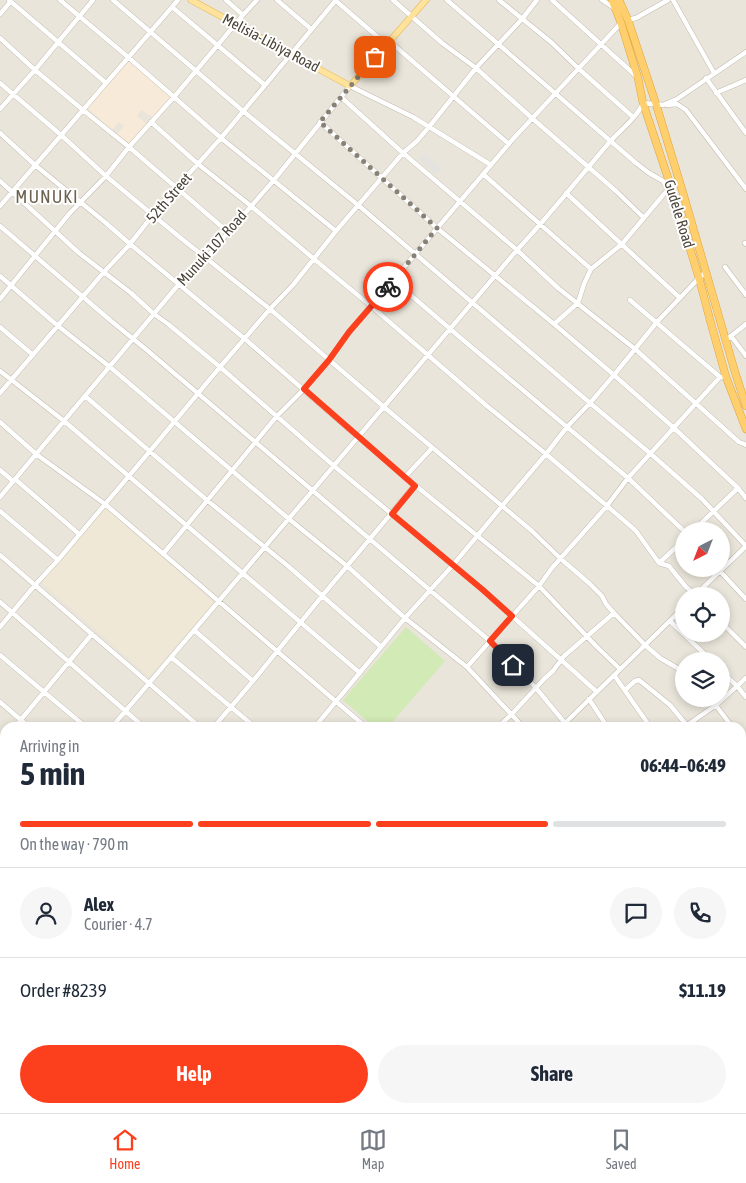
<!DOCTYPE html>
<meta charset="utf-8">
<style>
:root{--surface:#fff;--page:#f6f6f7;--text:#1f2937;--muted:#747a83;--line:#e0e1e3;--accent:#fc3f1d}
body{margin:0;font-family:"Asap Condensed",sans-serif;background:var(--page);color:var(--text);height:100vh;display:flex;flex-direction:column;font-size:19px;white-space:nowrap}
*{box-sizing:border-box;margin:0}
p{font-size:16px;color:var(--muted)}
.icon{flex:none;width:28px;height:28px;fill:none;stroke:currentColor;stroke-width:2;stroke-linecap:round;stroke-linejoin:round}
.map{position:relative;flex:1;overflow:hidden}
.details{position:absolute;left:0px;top:722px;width:746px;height:391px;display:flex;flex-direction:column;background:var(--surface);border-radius:15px 15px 0 0;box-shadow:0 2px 8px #0003}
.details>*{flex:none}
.needle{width:32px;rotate:222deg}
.controls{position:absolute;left:675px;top:522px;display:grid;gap:10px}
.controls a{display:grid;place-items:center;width:55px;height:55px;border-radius:50%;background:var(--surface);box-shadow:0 2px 8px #0003;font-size:25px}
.pin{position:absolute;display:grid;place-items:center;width:42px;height:42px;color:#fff;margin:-21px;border-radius:10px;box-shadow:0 2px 8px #0006}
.courier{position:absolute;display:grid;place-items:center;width:50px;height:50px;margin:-25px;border:4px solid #fc3f1d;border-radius:50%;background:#fff;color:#222;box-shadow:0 1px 6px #0007}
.head em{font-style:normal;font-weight:700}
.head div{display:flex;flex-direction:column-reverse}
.head{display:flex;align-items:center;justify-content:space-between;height:85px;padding:0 20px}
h1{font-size:32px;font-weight:700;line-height:38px}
.bar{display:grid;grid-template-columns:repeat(4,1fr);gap:8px 5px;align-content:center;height:60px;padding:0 20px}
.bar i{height:6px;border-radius:4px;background:var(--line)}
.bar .on{background:var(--accent)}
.bar p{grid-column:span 4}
.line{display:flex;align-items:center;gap:12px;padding:0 20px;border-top:1px solid var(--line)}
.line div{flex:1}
.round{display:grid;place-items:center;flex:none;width:52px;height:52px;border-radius:26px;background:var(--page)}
.button{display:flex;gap:10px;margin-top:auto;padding:10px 20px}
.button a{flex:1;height:58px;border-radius:30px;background:var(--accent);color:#fff;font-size:20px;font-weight:700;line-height:58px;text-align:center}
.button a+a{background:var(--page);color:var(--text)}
.tab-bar{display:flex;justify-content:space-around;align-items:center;height:70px;border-top:1px solid var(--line);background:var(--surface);font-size:14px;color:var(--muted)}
.tab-bar a{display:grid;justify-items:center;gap:2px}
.tab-bar .on{color:var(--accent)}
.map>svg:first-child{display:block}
.residential{fill:#eae5da;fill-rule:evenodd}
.commercial{fill:#f7ead8}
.education{fill:#efe8d6}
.green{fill:#d2eab5}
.parking{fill:#e5e3e0}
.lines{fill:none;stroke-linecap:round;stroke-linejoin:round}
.minor-casing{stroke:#c2bbae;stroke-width:5.5}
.major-casing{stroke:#e6c16a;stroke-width:7}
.highway-casing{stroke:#e0a43c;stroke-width:8}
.minor{stroke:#fff;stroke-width:4.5}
.major{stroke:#ffe39c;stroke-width:5.5}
.highway{stroke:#ffcf6e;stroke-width:7}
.done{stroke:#878178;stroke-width:5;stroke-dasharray:0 9}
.route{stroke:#fc3f1d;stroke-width:6}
.labels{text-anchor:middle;stroke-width:4;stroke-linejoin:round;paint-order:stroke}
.street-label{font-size:15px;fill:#4b4439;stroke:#fff}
.quarter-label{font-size:18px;letter-spacing:1px;fill:#6e6250;stroke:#fff}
</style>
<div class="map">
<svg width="746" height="1113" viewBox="0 0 746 1113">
<rect width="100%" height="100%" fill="#f6f3ec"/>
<path class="residential" d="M0,0H746V1113H0ZM684,531H721V569H684ZM684,596H721V634H684ZM684,661H721V699H684ZM5,728H741V1109H5Z"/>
<path class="commercial" d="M127,57L172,98L154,118L141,110L137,116L148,125L127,145L116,135L124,126L119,122L112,130L84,105L97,88L99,91Z"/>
<path class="education" d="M105,507L214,603L149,677L40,581Z"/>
<path class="green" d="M406,627L445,661L388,727H374L343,700Z"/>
<path class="parking" d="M424,153L442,169L436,175L419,159Z"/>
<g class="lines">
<defs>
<path id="minor" d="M9,0L106,83
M60,0L128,57L221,138L336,231
M113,0L243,111L358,205L590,403L651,454L702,499L746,546
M226,0L243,15
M277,0L311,29
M335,0L386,44
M393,0L442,43L476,68L533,119L616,191L644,218
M447,0L636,163L649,173L663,181L668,190
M499,0L551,42L579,69L633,117
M552,0L635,75
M602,0L614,8
M673,0L714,73
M172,7L265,85
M0,14L11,1
M628,20L636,18L668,0
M0,38L35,70L83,110L129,147L228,232
M389,41L509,144
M706,78L746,133
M0,83L61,135L106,176L177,235L270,309L384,407L532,531L561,559L590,584L602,596L606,604L614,613L645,645L660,658L684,672
M716,93L746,80
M341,97L403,153L517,250L558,288L635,349L739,442L746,445
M667,105L677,104L686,110L746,189
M0,109L35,70L93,0
M151,122L198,164L251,206L314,259L371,306L487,406L546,454L627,523L636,531L659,563L669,566L686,587L697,596
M320,122L437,228L554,324L614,375L674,428L738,488L746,498
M0,133L35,165L106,223L130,244L245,339L358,437L415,485L539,586L596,646L620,669
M483,174L591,269
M0,181L79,253L131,293L154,314L168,324L220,367L334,466L483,590L597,692
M566,193L680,298
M0,206L178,0
M0,226L110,320L148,351L490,641L536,688L569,728
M745,243L746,244
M725,267L746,295
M0,276L58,326L110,367L289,519L347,566L405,618L467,667L524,728
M393,280L469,345L628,478L684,531
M0,299L69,214L106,176L129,147L174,97L243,15L257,0
M630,300L720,377
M554,324L578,303L584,284L591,269L622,244L664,194L668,190H671
M0,327L33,355
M731,336L746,356
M726,340L746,324
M0,371L64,421L360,673
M0,393L104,272L130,244L164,201L187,176L221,138L336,0
M85,396L208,501L288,566L381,647
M0,422L36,454L105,504L367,728
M0,470L13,481
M405,477L432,448
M15,479L79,534
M0,497L179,284L206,258L274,180L350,86L413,117L491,165
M0,511L58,560
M693,531L738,488
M163,554L277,416L304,389L329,360L349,332L513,139L621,23
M0,555L201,728
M659,563L684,540
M718,569L746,599
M695,596C711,579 729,563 746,546
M0,602L145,728
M670,621L712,661
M721,622L746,647
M0,627L35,585L58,560L150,451L220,367L270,309L293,285L336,231L403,153L417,141L429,127L476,68L522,19L537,0
M194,630L253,681
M0,655L87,728
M171,657L256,728
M467,667L539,586L552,568L606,507L628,478L720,377H726
M721,671L737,686L746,697
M614,675L651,728
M625,690L635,681L639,680L670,705L689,728
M589,699L608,728
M711,699L733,728
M0,702L30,728
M14,728L92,634
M111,728L517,250C549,216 577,180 608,144C619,131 636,119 643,103L663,105L677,99L746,52
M213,728L253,681L322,596L415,485
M314,728L405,618L453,565L478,535L502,506L546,454L567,427L590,403L614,375L657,322L699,278L706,272
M497,728L512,714L545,678L553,671L564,656L614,613
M560,728L684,607
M683,728L716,705L746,678
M741,738L746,744
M0,742L5,737
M0,745L5,749
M741,782L746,780
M0,790L5,795
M741,794L746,801
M0,840L5,844
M741,857L746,864
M0,858L5,852
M741,884L746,891
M0,888L5,892
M0,930L5,934
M741,932L746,939
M741,979L746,976
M0,980L5,974
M741,985L746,992
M741,1035L746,1043
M0,1059L5,1067
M741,1069L746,1066
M741,1084L746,1092
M0,1085L5,1082
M0,1106L5,1113
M34,1109L37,1113
M65,1109L68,1113
M130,1109L133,1113
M163,1109L166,1113
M195,1109L198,1113
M259,1109L262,1113
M294,1109L296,1113
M325,1109L328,1113
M359,1109L362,1113
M433,1109L436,1113
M464,1109L466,1113
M498,1109L501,1113
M562,1109L565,1113
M595,1109L598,1113
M626,1109L629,1113
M658,1109L660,1113
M690,1109L693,1113
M724,1109L727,1113
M95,1113L101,1109
M236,1113L242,1109
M537,1113L543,1109
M677,1113L684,1109"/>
<path id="major" d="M191,0L350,86L426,0
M741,878L746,875
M0,1016L5,1015
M394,1113L400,1109"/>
<path id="highway" d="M612,0L621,23L638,78L643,103L672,190L699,278L710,320L726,377L746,429
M619,0L628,20L656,104L683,193L735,372L746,406"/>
</defs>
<use href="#minor" class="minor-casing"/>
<use href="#major" class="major-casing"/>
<use href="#highway" class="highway-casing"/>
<use href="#minor" class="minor"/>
<use href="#major" class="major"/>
<use href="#highway" class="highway"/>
</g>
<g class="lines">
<path class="done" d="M375,57L320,122L437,228L388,287"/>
<path class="route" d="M388,287L349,332L329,360L304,389L415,486L392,514L483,590L512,616L490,641L513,665"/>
</g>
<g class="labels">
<g class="street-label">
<text transform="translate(271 43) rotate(28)" y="5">Melisia-Libiya Road</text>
<text transform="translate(169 198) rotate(-49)" y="5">52th Street</text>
<text transform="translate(679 214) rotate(73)" y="5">Gudele Road</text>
<text transform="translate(212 248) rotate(-48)" y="5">Munuki 107 Road</text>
</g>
<g class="quarter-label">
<text x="47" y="203">MUNUKI</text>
</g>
</g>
</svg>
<div class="controls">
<a><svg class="needle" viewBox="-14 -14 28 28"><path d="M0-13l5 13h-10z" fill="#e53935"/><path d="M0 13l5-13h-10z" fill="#747a83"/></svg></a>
<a><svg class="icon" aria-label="locate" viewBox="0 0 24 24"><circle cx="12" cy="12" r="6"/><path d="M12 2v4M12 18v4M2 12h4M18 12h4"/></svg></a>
<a><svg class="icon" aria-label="layers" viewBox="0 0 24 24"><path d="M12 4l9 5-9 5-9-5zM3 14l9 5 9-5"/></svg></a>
</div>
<div class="pin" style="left:375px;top:57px;background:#ea580c"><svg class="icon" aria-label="bag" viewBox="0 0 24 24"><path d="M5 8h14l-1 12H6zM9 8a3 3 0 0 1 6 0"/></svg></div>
<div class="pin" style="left:513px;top:665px;background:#1f2937"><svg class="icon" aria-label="home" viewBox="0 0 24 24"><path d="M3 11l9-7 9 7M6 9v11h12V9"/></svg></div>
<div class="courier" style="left:388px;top:287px"><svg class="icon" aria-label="bike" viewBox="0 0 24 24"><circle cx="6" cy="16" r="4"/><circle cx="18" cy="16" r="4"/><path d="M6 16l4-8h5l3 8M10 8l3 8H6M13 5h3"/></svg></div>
<section class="details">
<div class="head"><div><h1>5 min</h1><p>Arriving in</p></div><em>06:44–06:49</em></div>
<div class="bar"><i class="on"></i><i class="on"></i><i class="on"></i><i></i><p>On the way · 790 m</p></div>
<div class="line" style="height:90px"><a class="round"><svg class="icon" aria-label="person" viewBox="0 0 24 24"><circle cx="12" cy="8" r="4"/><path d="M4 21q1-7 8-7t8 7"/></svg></a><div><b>Alex</b><p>Courier · 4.7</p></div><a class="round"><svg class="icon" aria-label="chat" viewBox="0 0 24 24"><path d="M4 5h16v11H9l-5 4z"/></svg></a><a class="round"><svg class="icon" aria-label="phone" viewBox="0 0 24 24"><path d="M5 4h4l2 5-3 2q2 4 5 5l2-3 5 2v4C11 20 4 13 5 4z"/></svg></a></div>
<div class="line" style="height:65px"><div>Order #8239</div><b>$11.19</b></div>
<div class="button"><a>Help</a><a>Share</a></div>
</section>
</div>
<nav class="tab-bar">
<a class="on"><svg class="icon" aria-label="home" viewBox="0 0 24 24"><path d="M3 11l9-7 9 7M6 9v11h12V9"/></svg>Home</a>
<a><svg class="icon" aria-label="map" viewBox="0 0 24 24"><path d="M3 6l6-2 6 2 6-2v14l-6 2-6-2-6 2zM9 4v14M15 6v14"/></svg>Map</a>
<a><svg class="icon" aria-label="saved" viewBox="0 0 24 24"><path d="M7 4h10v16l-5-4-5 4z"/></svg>Saved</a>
</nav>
